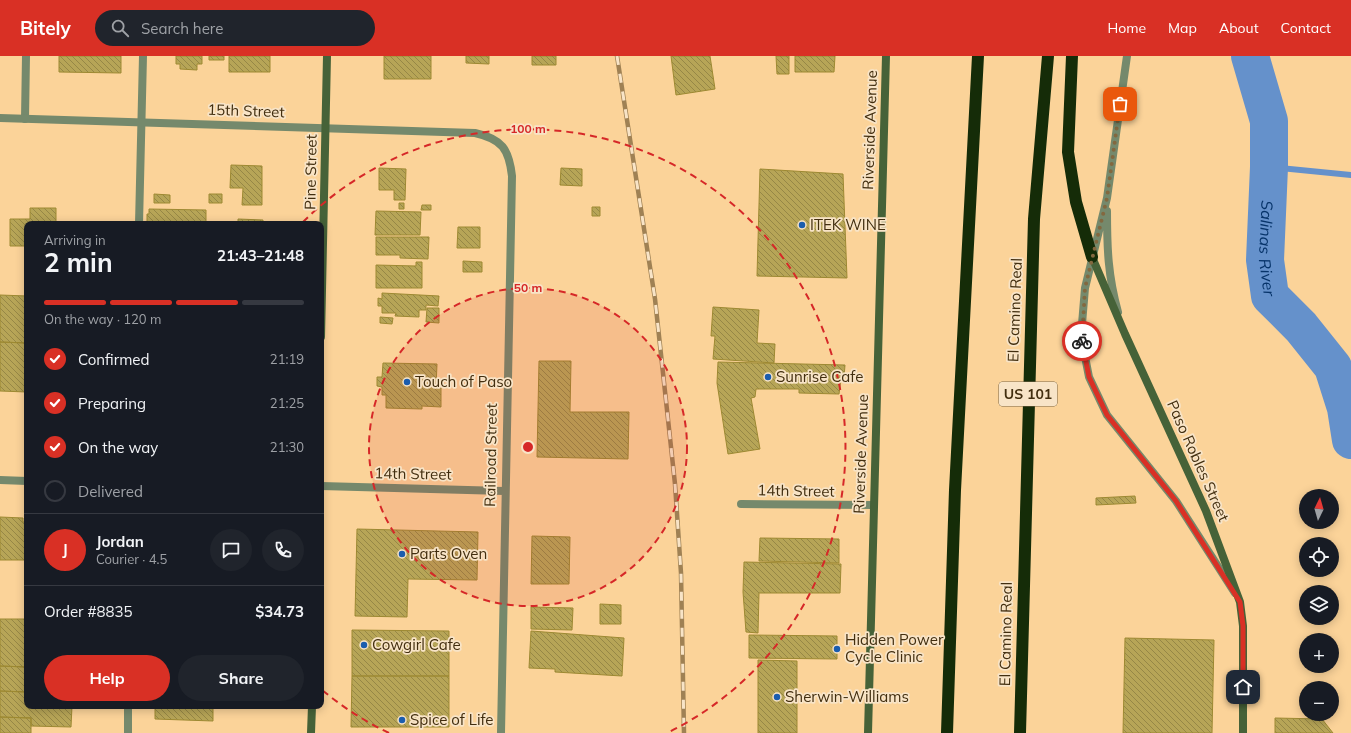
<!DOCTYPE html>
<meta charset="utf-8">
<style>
:root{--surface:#171b24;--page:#20242c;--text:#f1f3f6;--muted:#9ea1a6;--line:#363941;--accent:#d93025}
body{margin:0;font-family:Mulish,sans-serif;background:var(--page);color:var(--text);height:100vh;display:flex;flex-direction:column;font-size:15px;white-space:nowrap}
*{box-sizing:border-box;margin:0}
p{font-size:13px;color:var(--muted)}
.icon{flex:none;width:22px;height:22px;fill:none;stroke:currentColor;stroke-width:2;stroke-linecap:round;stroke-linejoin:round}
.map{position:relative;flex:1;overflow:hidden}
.sheet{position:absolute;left:24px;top:165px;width:300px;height:488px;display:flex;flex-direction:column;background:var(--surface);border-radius:8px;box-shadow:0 2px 10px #0003}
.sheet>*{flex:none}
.needle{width:26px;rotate:5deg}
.tools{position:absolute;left:1299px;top:433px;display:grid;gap:8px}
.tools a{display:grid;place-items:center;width:40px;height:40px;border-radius:50%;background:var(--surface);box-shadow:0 2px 10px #0003;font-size:20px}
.pin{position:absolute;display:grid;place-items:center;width:34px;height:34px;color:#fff;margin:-17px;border-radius:8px;box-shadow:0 2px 6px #0006}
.courier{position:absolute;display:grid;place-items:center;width:40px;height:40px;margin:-20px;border:3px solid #d93025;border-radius:50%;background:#fff;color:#222;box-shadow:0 1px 5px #0007}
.head em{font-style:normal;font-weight:700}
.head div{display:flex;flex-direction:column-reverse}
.head{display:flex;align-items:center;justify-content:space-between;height:68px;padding:0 20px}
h1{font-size:26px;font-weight:700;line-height:30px}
.bar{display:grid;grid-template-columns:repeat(4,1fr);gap:6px 4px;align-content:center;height:48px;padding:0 20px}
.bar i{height:5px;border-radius:3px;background:var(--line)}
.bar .on{background:var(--accent)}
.bar p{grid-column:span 4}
.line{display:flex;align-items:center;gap:10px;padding:0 20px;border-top:1px solid var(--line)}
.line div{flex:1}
.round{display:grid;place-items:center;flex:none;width:42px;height:42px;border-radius:21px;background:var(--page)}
ol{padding:0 20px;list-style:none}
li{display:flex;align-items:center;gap:12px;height:44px}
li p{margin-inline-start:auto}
li .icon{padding:4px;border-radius:50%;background:var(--accent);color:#fff;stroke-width:4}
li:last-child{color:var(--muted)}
li i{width:22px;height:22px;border:2px solid var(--line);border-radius:50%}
.primary-button{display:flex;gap:8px;margin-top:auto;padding:8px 20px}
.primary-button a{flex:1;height:46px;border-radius:24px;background:var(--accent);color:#fff;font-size:16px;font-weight:700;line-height:46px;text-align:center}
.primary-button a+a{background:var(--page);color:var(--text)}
header{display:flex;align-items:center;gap:24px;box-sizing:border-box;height:56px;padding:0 20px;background:var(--accent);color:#fff}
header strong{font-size:19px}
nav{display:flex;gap:22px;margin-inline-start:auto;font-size:14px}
.search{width:280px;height:36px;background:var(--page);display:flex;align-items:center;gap:10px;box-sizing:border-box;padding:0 14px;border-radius:22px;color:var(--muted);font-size:15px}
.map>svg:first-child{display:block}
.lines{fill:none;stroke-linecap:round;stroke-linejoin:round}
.stream{stroke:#6591cb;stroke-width:6}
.river{stroke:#6591cb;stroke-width:38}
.building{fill:url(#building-back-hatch);stroke:#9d8932}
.lane{stroke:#75896c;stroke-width:8}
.street{stroke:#75896c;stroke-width:8}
.secondary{stroke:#466238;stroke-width:8}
.highway{stroke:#152c08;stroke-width:12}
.rail-casing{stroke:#9f8154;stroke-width:4.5}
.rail{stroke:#f8e4c7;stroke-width:3;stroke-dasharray:9;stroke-linecap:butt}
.done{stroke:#83683f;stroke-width:4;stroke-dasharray:0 7.2}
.route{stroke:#d93025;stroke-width:5}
.ring{fill:none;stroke:#d62828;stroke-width:2;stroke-dasharray:7 5}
.poi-dot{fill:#1b5dae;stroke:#f8e4c7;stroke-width:1.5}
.labels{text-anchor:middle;stroke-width:3.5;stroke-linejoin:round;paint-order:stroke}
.shield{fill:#f8e4c7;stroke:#796546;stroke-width:1}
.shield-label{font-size:14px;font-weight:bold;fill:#422e0f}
.street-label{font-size:15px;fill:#422e0f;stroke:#f8e4c7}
.poi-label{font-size:15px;fill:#422e0f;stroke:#f8e4c7;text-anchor:start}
.water-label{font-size:16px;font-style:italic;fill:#07346a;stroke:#f8e4c7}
.centre{fill:#d62828;stroke:#f8e4c7;stroke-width:2}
.ring-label{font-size:12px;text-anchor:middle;font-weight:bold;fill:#d62828;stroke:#f8e4c7;stroke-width:3.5;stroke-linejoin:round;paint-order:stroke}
</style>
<header>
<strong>Bitely</strong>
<div class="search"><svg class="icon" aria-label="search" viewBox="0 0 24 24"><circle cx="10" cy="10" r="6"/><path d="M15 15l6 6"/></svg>Search here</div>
<nav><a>Home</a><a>Map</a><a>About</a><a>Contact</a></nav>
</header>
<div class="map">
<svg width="1351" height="677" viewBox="0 0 1351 677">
<defs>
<pattern id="building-back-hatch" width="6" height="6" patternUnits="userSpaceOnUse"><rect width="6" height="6" fill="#b7a557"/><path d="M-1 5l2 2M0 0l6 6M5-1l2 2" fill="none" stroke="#968746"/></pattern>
</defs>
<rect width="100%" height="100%" fill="#fbd399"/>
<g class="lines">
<path class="stream" d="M1269,111L1351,119"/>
<path class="river" id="s1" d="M1250,0L1269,65V111L1265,204L1270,240L1301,271L1333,311L1346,352L1351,384"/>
</g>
<path class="building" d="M59,0H121V17L59,16Z
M176,0H202V8H197V14L180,13V8H176Z
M209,0H224V4H209Z
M229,0H270V16H229Z
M384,0H431V23H384Z
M466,0H489V8L466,7Z
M532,0H556V9H532Z
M671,0H710L715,33L676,39Z
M776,0H789V18H777Z
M795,0H835L834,16H795Z
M231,109L262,110V149H242L243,132H230Z
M379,112L406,113L405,144H394V134H379Z
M561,112L582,113V130L560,129Z
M760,113L843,118L847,222L757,220Z
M154,138L170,139V147H154Z
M209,138H222V147H209Z
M399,147H404V153H399Z
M422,149H431V154H421Z
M592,151H600V160H592Z
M30,152H56V168H27V190H10V163H30Z
M149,153L206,154V168H147V158H149Z
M376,155L421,156L420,179H375Z
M238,163L263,164V168H238Z
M458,171H480V192H457Z
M376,181H429L428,203L400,202V199H376Z
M463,205L482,206V216H463Z
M416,206H422V232H376V209L416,210Z
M382,237L439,240L438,250L426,249V254H419V261L395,260L396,257H382V250H378V242L382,243Z
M0,239L27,240V287L0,286Z
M713,251L759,254L757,287L775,288L774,307L713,303L715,280H711Z
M427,252H439V267L426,266Z
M380,261L393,262L392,268L380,267Z
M0,286L27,287V336L0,335Z
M539,305H571L570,356H629L628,403L537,401Z
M718,306L845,309L844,321L841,322L839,338L799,337V333H756L755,341L751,342L760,393L728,398L717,327Z
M383,307L437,308L436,331H441V351L422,350V353L386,352V339H382V331L377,330V321H382Z
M1135,440L1136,447L1096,449V442Z
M0,461L23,462V466H27V504H0Z
M357,473L478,476L477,524L408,523L407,561L355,560Z
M532,480L570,481L569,528H531Z
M760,482L839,483V507L759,505Z
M744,506L841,508L840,537H759L758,577L746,576L743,536Z
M600,548L621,549V568H600Z
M531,551L573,552L572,574L531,573Z
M0,563H27V611L0,610Z
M352,574L449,575V620H352Z
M531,575L624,582L622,620L555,616V613L529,612Z
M749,579L837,580V603L749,602Z
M1125,582L1214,584L1212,677H1123Z
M758,604L797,605V677H758Z
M0,610L27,611V636L0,635Z
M352,620H449V671H351Z
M0,635L27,636V650H72L71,671L31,670V662L0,661Z
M155,650H213V665L155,663Z
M0,661L31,662V677H0Z
M1275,662L1322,663L1333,677H1275Z"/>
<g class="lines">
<path class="lane" d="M25,63L26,0
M139,168L143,0
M128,677V650"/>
<path class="street" d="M1127,0L1107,142L1085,232L1081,280L1089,321L1107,359L1176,445L1235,537
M0,62L475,77C502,83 509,93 512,120L501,677
M1107,155C1107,192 1108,220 1118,256
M0,424L27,425
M321,430L504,435
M741,448L874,449"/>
<path class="secondary" d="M1092,201L1125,278L1206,455L1240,546L1243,570V677
M321,281L327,0
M311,677L312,650
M868,677L886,0"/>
<path class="highway" d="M1072,0L1068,96L1076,146L1092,201
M947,677L955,434L978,0
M1020,677L1034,163L1048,0"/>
<defs>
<path id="rail" d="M617,0L655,243L675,428L681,517L684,677"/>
</defs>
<use href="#rail" class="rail-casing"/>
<use href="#rail" class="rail"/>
</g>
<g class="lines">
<path class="done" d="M1082,285L1085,232L1107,142L1120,48"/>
<path class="route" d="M1082,285L1089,321L1107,359L1176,445L1240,546L1243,570V631"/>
</g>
<circle cx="528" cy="391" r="159" fill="#d62828" fill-opacity=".12"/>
<g class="ring">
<circle cx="528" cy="391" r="159"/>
<path d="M389 677A318 318 0 0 1 321 633M303 166A318 318 0 1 1 667 677"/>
</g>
<g class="poi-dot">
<circle cx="802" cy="169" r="4"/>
<circle cx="768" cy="321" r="4"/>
<circle cx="407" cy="326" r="4"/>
<circle cx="402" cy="498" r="4"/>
<circle cx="364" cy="589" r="4"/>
<circle cx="837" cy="593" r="4"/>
<circle cx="777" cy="641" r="4"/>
<circle cx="402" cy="664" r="4"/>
</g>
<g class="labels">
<rect class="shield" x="999" y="326" width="58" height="24" rx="3"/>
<g class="shield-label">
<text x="1028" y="343">US 101</text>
</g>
<g class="street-label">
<text transform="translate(246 55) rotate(2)" y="5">15th Street</text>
<text transform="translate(870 74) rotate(-88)" y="5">Riverside Avenue</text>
<text transform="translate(311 116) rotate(-89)" y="5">Pine Street</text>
<text transform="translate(1015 254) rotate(-88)" y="5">El Camino Real</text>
<text transform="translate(861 398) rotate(-88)" y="5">Riverside Avenue</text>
<text transform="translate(491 399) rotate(-89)" y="5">Railroad Street</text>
<text transform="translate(1198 405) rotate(66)" y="5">Paso Robles Street</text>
<text transform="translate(413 418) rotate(1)" y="5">14th Street</text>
<text transform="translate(796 435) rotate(1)" y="5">14th Street</text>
<text transform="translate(1006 578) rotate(-89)" y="5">El Camino Real</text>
</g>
<g class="poi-label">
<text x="810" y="174">ITEK WINE</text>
<text x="776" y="326">Sunrise Cafe</text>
<text x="415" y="331">Touch of Paso</text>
<text x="410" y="503">Parts Oven</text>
<text x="845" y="589">Hidden Power<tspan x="845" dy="17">Cycle Clinic</tspan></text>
<text x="372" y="594">Cowgirl Cafe</text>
<text x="785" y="646">Sherwin-Williams</text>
<text x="410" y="669">Spice of Life</text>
</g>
<g class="water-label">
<text dy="6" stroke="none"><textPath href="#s1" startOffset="195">Salinas River</textPath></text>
</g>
</g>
<circle cx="528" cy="391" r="6" class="centre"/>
<g class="ring-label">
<text x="528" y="77">100 m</text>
<text x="528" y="236">50 m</text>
</g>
</svg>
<div class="tools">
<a><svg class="needle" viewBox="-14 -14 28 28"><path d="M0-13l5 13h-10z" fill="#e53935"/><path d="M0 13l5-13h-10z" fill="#9ea1a6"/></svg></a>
<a><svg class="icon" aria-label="locate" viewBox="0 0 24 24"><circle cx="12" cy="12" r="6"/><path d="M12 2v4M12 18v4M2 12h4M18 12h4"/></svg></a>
<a><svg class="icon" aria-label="layers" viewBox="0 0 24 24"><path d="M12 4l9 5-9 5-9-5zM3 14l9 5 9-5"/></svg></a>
<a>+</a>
<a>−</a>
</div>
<div class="pin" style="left:1120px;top:48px;background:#ea580c"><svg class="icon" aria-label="bag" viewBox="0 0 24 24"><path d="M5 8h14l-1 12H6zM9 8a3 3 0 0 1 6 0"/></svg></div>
<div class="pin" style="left:1243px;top:631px;background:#1f2937"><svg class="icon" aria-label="home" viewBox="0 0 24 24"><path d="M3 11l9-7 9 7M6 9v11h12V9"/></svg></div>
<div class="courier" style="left:1082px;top:285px"><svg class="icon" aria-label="bike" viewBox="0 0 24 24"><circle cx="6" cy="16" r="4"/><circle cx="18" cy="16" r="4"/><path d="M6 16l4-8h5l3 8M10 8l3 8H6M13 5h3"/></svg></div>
<section class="sheet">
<div class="head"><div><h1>2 min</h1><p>Arriving in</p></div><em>21:43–21:48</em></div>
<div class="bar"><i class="on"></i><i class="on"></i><i class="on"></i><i></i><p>On the way · 120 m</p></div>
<ol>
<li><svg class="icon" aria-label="check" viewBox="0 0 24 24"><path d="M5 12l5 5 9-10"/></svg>Confirmed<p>21:19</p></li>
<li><svg class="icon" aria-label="check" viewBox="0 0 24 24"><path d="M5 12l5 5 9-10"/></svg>Preparing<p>21:25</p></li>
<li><svg class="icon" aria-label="check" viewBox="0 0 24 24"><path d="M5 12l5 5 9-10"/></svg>On the way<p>21:30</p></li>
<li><i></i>Delivered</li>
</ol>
<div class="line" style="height:72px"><b class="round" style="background:var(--accent);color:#fff">J</b><div><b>Jordan</b><p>Courier · 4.5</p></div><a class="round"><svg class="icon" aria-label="chat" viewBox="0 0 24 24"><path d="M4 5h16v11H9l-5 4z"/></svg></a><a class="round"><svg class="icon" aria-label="phone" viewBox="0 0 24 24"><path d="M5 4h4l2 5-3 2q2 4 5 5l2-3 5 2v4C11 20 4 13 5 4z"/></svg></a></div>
<div class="line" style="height:52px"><div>Order #8835</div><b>$34.73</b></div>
<div class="primary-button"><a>Help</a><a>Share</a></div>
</section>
</div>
